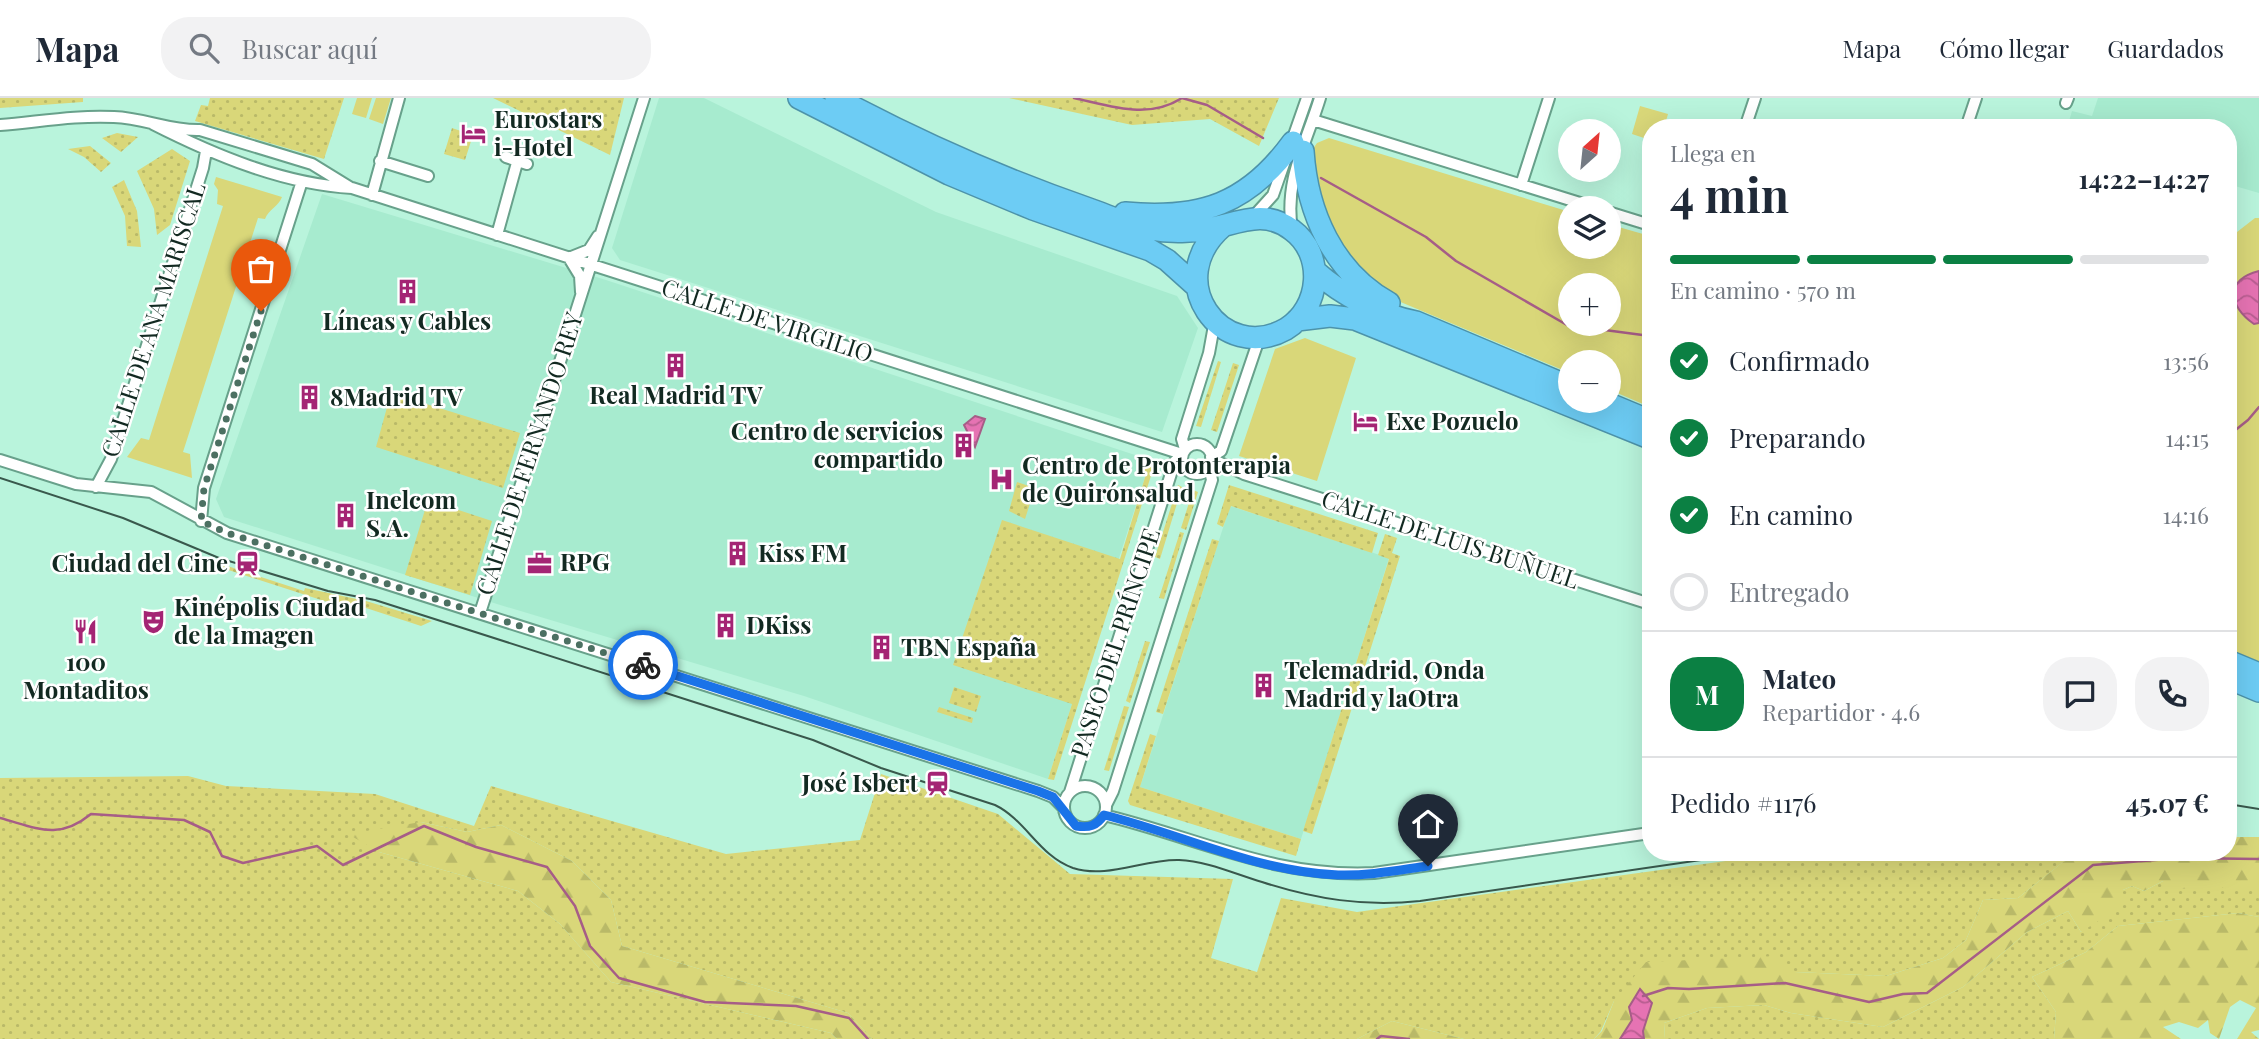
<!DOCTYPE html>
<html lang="es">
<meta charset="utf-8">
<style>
:root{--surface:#fff;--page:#f2f2f3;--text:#1f2937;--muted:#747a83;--line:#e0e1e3;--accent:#0b8043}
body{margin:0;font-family:"Playfair Display",serif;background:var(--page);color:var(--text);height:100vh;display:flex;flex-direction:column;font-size:26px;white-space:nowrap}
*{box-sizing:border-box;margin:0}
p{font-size:23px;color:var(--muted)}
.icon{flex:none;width:38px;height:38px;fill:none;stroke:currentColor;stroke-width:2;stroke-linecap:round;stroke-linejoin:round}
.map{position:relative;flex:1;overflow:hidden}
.panel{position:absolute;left:1642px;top:21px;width:595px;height:742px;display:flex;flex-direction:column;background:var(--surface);border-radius:28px;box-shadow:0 7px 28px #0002}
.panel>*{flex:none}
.needle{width:46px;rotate:27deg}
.fabs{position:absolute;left:1558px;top:21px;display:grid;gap:14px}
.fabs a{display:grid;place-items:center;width:63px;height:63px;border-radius:50%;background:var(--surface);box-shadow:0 7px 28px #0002;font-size:35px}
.pin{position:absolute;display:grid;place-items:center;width:60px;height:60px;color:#fff;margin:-72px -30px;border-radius:50% 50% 50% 0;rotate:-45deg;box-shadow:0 0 7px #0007}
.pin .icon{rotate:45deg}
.courier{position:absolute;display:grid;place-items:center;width:70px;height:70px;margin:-35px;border:5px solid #1a73e8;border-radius:50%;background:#fff;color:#222;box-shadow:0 2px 9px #0007}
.overview em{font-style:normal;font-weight:700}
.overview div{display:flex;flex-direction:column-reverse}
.overview{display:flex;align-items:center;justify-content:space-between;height:119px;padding:0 28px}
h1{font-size:46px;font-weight:700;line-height:52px}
.bar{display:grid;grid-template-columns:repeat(4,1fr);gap:10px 7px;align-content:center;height:84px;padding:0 28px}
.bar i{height:9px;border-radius:5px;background:var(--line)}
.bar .selected{background:var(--accent)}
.bar p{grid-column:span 4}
.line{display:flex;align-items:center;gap:18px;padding:0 28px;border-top:2px solid var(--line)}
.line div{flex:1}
.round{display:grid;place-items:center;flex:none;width:74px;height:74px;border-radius:28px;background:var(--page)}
ol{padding:0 28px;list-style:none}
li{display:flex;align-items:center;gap:21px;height:77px}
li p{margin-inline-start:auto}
li .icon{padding:7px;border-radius:50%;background:var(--accent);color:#fff;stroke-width:4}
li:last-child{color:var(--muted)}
li i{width:38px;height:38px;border:4px solid var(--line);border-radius:50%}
header{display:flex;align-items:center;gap:42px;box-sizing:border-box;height:98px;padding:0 35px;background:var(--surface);border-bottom:2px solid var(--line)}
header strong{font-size:33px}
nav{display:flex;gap:38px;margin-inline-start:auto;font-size:24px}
.search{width:490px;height:63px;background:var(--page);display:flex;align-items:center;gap:18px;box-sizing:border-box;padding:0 24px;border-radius:28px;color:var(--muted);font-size:26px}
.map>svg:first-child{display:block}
.built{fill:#a7ebcf}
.grass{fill:url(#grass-dots)}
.forest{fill:url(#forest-firs)}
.park{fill:#d9d779;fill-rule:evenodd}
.water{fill:url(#water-waves);stroke:#a65d87;stroke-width:2}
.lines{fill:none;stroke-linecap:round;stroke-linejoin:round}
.stream{stroke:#a65d87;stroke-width:2.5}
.street-casing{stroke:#68a18b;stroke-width:14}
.highway-casing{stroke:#4d93aa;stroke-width:24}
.street{stroke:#fff;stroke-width:10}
.highway{stroke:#6dccf4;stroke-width:21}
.tram{stroke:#39584c;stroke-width:2}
.done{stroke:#4c7062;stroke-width:7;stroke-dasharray:0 12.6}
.route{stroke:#1a73e8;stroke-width:9}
.labels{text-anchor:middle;stroke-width:5;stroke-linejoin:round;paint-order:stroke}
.poi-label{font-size:24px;font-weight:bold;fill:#122921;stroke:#fff;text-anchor:start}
.street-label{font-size:24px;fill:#122921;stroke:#fff}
</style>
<header>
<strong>Mapa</strong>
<div class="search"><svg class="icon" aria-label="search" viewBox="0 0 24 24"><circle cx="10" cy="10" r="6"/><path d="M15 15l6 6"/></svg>Buscar aquí</div>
<nav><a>Mapa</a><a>Cómo llegar</a><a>Guardados</a></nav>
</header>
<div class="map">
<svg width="2259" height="941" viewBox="0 0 2259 941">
<defs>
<pattern id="grass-dots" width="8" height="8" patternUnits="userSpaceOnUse" patternTransform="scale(1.75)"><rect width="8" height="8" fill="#d9d779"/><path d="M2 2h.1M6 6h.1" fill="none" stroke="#b9b968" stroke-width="1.8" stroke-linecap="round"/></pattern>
<pattern id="forest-firs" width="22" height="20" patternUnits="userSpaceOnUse" patternTransform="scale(1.75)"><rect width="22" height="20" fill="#d9d779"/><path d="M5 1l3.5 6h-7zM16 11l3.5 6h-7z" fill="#b9b968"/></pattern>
<pattern id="water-waves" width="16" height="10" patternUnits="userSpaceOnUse" patternTransform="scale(1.75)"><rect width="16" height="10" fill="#e673b3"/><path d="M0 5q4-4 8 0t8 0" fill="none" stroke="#b95e91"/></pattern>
</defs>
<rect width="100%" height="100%" fill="#b9f4dc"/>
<path class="built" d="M659,0H704L936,114L1177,198L1198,230L1162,334L620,162L612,150Z
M2098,0H2259V95L2228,86V30H2067L2072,13L2092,18Z
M322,96L606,182L1135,357L1146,376L1048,681L804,598L497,506L224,419L216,401Z
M1230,408L1389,460L1301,741L1140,689Z"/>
<path class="grass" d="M0,0H83V4L0,10Z
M210,0H344L324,61L195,23L201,7L208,8Z
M493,0H624L610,57Z
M1009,0H1279L1259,48L1210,21L1132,27Z
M452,30L473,37L465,62L444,56Z
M117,35L138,39L121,54L102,40Z
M90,48L111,65L101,74L84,59L68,51Z
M172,51L190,63L170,127L157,137L154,111L137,73Z
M124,82L137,113L141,149L127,148L125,118L112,89Z
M1218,263L1221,264L1201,329L1196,328Z
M1233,265L1239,267L1217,334L1211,332Z
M391,295L520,335L503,390L376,349Z
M1149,361L1156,362L1054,682L1048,681L1072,606L953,567L1002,422L1120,461L1146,376L1142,368Z
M1017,384L1035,390L1025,421L1009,413Z
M1178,387L1182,389L1160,461L1155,459Z
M1229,387L1378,435L1372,455L1231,408L1223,429L1217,426Z
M1193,392L1198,394L1186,432L1181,430Z
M428,402L492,423L470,497L405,477Z
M1180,434L1184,435L1164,501L1159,500Z
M1385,436L1397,440L1392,455L1400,458L1312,736L1303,733L1389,461L1378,457Z
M1212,441L1219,443L1163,616L1156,614Z
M215,464L304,493L305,490L366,503L432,523L421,528L363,509L352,512L213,467Z
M1145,543L1150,544L1130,605L1126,603Z
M954,589L981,598L976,614L949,605Z
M1124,608L1129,609L1109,673L1104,672Z
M939,609L973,620L972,625L937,614Z
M1150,636L1156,638L1140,689L1301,741L1296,758L1130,707L1128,703Z
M881,676L998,716L1070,776L1233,781L1211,860L1257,874L1281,800L1357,814L1790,754H2089L2062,765L2018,800L1983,802L1966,842L1943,860L1886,878L1795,874L1614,903L1601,933L1594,941H1464L1392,923L1357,941H872L848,915L622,848L611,802L572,763L501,727L467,734L421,724L379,754L518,793L560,826L611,884L831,935L837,941H0V680L188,678L226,688L375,696L474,728L491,688L726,756L860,742Z
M2163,783L2259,789V819L2238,815L2118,828L2086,854L2032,879L2056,914L2054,941H1665L1664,925L1707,910L1764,907L1791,915L1883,929L1963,889L2027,834L2068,813L2081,834L2123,792L2132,788L2144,793Z"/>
<path class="forest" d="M421,724L467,734L501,727L572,763L611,802L622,848L848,915L872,941H837L831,935L611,884L560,826L518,793L379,754L348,736Z
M2228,739H2259V789L2174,791L2163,783L2144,793L2132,788L2123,792L2122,808L2081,834L2068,813L2027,834L1963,889L1883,929L1791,915L1764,907L1707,910L1664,925L1665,941H1594L1602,933L1614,903L1646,864L1778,858L1795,874L1886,878L1943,860L1966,842L1983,802L2018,800L2063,764L2089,754H2228Z
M2238,815L2259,819V932L2251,934L2259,941H2237L2256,910L2240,902L2230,909L2219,941L2210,935L2208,922L2198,930L2179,924L2163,929L2181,941H2054L2056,914L2032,879L2086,854L2118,828Z
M1392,923L1464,941H1357Z"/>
<path class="park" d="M357,0H372L366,20L352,16Z
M376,0H391L383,26L369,21Z
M1640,8L1668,16L1664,30H1650V42L1632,36Z
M1329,40L1570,114V149H1608V126L1650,138V309L1608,291V264H1570V275L1391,200L1339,151L1308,58L1317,45ZM1570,187H1608V226H1570Z
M216,79L282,99C278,109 269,111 265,121L258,120L183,354L190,356L192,380L127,359L141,340L149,342L223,108L217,106L218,92L214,86Z
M2255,120H2259V567L2228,553V141Z
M1305,240L1356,260L1317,383L1239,358L1275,251Z"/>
<path class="water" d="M2259,173V225L2254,226C2229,208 2224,182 2259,173Z
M975,318L985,321L975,349L964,327Z
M1640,891L1652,905L1643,933L1644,941H1620L1632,922L1629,909Z"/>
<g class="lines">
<path class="stream" d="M1074,0C1111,8 1148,22 1182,0L1207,7L1263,40
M1321,80L1426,139L1456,163L1567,227L1650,238
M2228,338L2248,322L2259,309
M0,720C37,730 58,743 91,716L184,722L210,734L222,758L243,765L317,748L343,767L424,728L476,749L547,769L575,808L590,848L619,880L705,904L796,908L849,920L868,941
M1643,898L1668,890L1689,891L1785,885L1869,904L1903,896L1927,895L2093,767L2180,760L2259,761
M1377,941L1381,938L1409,941"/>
<defs>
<path id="street" d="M2066,5L2068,0
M1313,22L1596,110
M153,26C214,57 283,86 352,90L1182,356
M0,27C38,24 76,17 114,19C144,20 170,33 200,32L312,66L351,90
M1745,30L1755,0
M1966,30L1976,0
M506,59L527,66
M380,63L428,78
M1521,87L1549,0
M372,97L399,0
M1608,114L1650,127
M1253,119L1273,97L1307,0
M1292,131C1284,83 1306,46 1320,0
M497,137L520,54
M581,194L580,178L569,160L589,152L598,138
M1182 361a15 15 0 1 1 30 0a15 15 0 1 1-30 0Z
M1185,351L1182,341L1209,255L1215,222
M1211,359L1221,353L1260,238
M1212,361L1244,376L1650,506
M0,362L76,386L151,394L227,435L1038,693L1053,699L1064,710
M96,389L111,361L203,70L206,53
M201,423L204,390L302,83
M480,515L644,0
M1064 709a21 21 0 1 1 42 0a21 21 0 1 1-42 0Z
M1070,694L1175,363L1182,360
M1106,707L1113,693L1212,382L1209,369
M1104,717C1199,740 1274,780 1374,775L1650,735"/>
<path id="highway" d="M799,0L949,76L1033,111L1150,152L1167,162L1196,188
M836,0C920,45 999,80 1089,111C1109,118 1127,127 1149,131C1172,135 1200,134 1222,128C1248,121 1269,114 1292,132C1325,156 1321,210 1286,231C1222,267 1160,182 1223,128
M1303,53C1307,114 1333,174 1389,205
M1125,115C1201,122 1248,106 1293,44
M1315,173C1343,198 1380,217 1416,224L1570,289
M1297,222L1330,218L1355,221L1650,340
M1602,303L1650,323
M2228,563L2259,576
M2228,580L2259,593"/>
</defs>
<use href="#street" class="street-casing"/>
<use href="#highway" class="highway-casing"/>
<use href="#street" class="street"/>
<use href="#highway" class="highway"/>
<path class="tram" d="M0,380L123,420L219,460L328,493L375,502L813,642L881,670L995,707C1026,722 1039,758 1073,770C1108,781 1143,761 1179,762C1207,763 1235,776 1262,784C1315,801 1364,809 1420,803L1756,754
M2228,706L2259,711"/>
</g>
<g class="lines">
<path class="done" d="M261,213L204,390L201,423L227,435L643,567"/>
<path class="route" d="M643,567L1038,693L1053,699L1076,728C1090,730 1096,728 1104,717C1182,736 1257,774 1338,777C1368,778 1399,772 1428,768"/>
</g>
<defs>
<symbol id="hotel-bare" viewBox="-9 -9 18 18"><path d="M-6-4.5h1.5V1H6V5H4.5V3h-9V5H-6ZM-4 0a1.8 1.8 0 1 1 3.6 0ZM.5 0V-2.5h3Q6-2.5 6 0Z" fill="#a42474" stroke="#fff" stroke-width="2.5" paint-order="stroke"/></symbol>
<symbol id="building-bare" viewBox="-9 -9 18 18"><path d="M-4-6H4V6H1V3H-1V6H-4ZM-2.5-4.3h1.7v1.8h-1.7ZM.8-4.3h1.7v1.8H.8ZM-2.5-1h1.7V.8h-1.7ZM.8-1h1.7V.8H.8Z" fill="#a42474" stroke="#fff" stroke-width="2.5" paint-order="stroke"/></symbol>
<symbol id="hospital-bare" viewBox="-9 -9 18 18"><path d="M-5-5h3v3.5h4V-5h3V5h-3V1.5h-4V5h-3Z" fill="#a42474" stroke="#fff" stroke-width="2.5" paint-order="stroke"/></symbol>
<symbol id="office-bare" viewBox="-9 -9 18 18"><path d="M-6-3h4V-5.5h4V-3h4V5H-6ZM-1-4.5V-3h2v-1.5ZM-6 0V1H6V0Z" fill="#a42474" stroke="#fff" stroke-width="2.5" paint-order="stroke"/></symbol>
<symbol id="station-bare" viewBox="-9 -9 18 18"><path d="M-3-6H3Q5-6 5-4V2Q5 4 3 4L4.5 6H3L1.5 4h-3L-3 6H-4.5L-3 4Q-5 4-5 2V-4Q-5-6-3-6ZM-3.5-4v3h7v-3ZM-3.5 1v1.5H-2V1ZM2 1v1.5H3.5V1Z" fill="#a42474" stroke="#fff" stroke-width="2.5" paint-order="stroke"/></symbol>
<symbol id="theatre-bare" viewBox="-9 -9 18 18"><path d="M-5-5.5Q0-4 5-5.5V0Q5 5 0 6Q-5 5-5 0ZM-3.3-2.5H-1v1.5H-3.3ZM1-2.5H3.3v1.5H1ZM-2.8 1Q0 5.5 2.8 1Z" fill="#a42474" stroke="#fff" stroke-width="2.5" paint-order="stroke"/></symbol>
<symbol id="restaurant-bare" viewBox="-9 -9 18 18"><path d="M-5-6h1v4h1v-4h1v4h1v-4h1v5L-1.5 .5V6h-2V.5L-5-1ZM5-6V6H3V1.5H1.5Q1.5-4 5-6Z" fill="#a42474" stroke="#fff" stroke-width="2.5" paint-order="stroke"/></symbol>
</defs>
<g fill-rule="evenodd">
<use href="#hotel-bare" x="456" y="18" width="35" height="35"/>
<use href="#building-bare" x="390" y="176" width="35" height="35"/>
<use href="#building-bare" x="658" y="250" width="35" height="35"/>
<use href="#building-bare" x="292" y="282" width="35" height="35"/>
<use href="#hotel-bare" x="1348" y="306" width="35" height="35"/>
<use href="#building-bare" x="946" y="330" width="35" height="35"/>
<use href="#hospital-bare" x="984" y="364" width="35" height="35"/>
<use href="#building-bare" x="328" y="400" width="35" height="35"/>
<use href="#building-bare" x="720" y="438" width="35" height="35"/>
<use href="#office-bare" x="522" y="448" width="35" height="35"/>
<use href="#station-bare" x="230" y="448" width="35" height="35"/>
<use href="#theatre-bare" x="136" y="506" width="35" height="35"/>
<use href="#building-bare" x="708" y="510" width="35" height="35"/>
<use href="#restaurant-bare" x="68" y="516" width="35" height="35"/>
<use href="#building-bare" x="864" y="532" width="35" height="35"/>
<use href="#building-bare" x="1246" y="570" width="35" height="35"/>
<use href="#station-bare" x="920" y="668" width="35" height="35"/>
</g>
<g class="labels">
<g class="poi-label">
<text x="494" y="30">Eurostars<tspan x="494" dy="28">i-Hotel</tspan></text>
<text x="407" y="232" text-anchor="middle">Líneas y Cables</text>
<text x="676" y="306" text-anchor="middle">Real Madrid TV</text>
<text x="330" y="308">8Madrid TV</text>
<text x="1386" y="332">Exe Pozuelo</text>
<text x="943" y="342" text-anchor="end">Centro de servicios<tspan x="943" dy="28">compartido</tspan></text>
<text x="1022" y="376">Centro de Protonterapia<tspan x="1022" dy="28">de Quirónsalud</tspan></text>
<text x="366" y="411">Inelcom<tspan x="366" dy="28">S.A.</tspan></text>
<text x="758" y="464">Kiss FM</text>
<text x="560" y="473">RPG</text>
<text x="228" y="474" text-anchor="end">Ciudad del Cine</text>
<text x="174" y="518">Kinépolis Ciudad<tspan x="174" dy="28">de la Imagen</tspan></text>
<text x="746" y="536">DKiss</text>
<text x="901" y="558">TBN España</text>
<text x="86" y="573" text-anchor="middle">100<tspan x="86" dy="28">Montaditos</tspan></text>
<text x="1284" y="581">Telemadrid, Onda<tspan x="1284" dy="28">Madrid y laOtra</tspan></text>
<text x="918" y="694" text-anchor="end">José Isbert</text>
</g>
<g class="street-label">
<text transform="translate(154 222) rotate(-72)" y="8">CALLE DE ANA MARISCAL</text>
<text transform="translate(767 223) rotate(18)" y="8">CALLE DE VIRGILIO</text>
<text transform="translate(530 356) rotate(-72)" y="8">CALLE DE FERNANDO REY</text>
<text transform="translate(1450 442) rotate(18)" y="8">CALLE DE LUIS BUÑUEL</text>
<text transform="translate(1116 545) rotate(-72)" y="8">PASEO DEL PRÍNCIPE</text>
</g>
</g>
</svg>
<div class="fabs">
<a><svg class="needle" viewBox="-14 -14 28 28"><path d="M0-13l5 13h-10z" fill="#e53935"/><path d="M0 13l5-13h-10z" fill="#747a83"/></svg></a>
<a><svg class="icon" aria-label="layers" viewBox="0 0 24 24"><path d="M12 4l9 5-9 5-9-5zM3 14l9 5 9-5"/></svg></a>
<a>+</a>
<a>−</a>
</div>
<div class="pin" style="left:261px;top:213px;background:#ea580c"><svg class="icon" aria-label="bag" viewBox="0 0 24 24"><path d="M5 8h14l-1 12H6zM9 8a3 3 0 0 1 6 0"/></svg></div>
<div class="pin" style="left:1428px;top:768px;background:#1f2937"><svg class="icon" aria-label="home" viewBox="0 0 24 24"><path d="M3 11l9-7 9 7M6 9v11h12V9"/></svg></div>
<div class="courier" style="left:643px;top:567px"><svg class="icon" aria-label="bike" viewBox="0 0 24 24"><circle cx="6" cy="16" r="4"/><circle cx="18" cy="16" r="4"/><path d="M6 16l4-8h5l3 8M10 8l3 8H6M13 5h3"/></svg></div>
<section class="panel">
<div class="overview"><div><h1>4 min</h1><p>Llega en</p></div><em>14:22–14:27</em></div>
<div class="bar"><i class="selected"></i><i class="selected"></i><i class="selected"></i><i></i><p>En camino · 570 m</p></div>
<ol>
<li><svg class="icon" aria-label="check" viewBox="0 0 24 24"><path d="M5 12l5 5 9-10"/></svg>Confirmado<p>13:56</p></li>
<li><svg class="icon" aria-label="check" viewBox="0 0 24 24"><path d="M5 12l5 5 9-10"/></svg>Preparando<p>14:15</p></li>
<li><svg class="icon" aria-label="check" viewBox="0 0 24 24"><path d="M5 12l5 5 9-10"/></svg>En camino<p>14:16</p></li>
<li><i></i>Entregado</li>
</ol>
<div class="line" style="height:126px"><b class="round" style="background:var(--accent);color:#fff">M</b><div><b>Mateo</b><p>Repartidor · 4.6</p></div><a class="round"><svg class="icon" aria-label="chat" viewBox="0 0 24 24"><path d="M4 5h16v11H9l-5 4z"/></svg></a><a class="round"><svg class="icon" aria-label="phone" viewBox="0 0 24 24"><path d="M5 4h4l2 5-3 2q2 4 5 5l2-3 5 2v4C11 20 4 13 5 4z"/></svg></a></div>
<div class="line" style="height:91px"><div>Pedido #1176</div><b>45.07 €</b></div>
</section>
</div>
